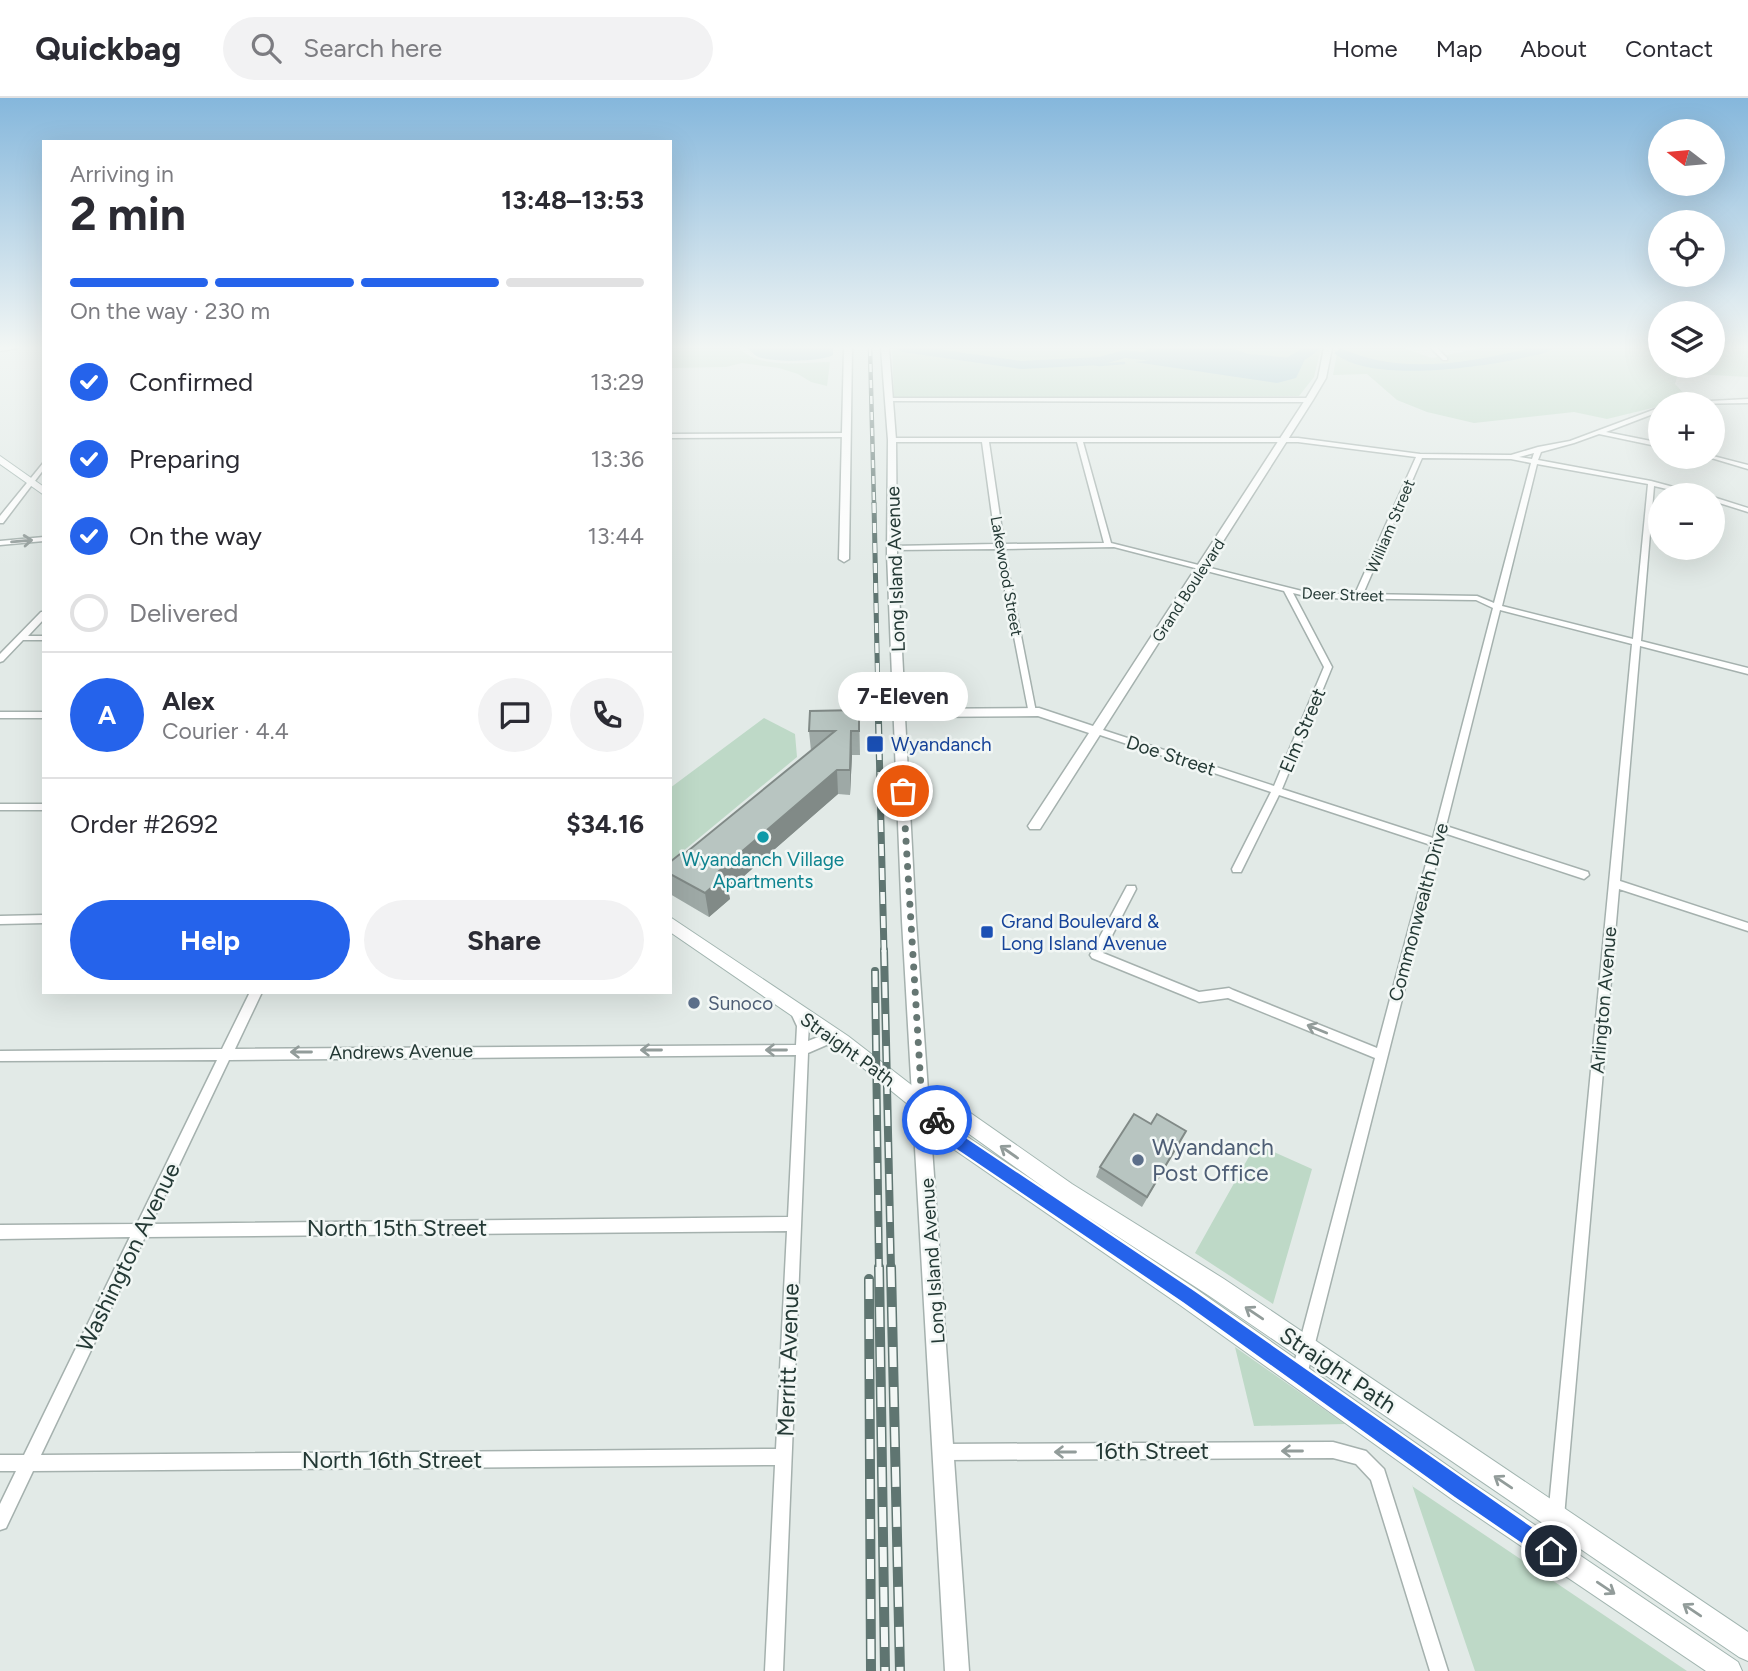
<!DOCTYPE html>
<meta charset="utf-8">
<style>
:root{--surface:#fff;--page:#f2f2f3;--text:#2b2b33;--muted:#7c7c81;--line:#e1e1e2;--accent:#2563eb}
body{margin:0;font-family:Figtree,sans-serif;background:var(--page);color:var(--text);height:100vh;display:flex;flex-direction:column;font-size:26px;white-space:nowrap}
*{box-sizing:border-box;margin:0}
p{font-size:23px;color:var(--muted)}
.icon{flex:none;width:38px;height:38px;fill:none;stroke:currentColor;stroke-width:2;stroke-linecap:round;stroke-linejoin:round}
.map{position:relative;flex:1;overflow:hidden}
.side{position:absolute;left:42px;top:42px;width:630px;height:854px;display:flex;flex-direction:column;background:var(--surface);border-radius:0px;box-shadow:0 7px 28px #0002}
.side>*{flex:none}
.needle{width:46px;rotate:286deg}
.controls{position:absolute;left:1648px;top:21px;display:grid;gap:14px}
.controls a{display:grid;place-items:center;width:77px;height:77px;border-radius:50%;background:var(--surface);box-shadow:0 7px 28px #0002;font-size:35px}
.pin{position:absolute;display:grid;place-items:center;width:60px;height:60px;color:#fff;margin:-30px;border:4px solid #fff;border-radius:50%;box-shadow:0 2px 7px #0007}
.courier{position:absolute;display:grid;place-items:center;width:70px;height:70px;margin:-35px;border:5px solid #2563eb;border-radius:50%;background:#fff;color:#222;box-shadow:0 2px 9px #0007}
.bubble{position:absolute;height:49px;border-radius:24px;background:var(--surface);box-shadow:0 7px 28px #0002;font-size:23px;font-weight:700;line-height:49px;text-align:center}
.overview em{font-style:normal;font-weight:700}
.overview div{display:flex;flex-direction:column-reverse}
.overview{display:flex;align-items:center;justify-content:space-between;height:119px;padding:0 28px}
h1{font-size:46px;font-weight:700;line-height:52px}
.bar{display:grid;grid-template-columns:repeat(4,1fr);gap:10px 7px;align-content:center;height:84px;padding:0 28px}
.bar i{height:9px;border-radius:5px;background:var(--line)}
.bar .on{background:var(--accent)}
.bar p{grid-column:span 4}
.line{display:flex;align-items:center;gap:18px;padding:0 28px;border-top:2px solid var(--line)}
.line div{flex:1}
.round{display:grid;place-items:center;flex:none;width:74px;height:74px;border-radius:37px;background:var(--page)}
ol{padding:0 28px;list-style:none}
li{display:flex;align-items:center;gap:21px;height:77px}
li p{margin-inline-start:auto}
li .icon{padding:7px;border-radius:50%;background:var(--accent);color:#fff;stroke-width:4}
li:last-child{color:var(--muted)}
li i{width:38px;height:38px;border:4px solid var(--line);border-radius:50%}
.cta{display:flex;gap:14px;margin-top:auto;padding:14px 28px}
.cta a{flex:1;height:80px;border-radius:42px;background:var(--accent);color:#fff;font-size:28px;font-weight:700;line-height:80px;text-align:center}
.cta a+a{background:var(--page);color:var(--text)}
header{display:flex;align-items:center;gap:42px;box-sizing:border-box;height:98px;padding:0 35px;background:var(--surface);border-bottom:2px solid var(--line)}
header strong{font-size:33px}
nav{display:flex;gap:38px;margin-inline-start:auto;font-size:24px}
.search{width:490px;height:63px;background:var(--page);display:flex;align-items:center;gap:18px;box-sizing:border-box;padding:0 24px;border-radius:38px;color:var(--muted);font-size:26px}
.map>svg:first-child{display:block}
.green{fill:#bed9c7}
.water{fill:#91bbc9}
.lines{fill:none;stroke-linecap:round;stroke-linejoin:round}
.stream{stroke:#91bbc9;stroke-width:2.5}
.river{fill:#91bbc9;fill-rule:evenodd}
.minor-casing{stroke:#a5b1ae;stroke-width:3}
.tertiary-casing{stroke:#a5b1ae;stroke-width:3}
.secondary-casing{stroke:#a2b5b0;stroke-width:2}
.minor{fill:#fff;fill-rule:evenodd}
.tertiary{fill:#fff;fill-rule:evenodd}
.secondary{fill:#fff;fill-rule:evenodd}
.rail-far4-casing{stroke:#5f7571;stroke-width:4.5}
.rail-far3-casing{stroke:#5f7571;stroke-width:5}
.rail-far2-casing{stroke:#5f7571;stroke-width:7}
.rail-far1-casing{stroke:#5f7571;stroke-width:8}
.rail-casing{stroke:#5f7571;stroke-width:10}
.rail-far4{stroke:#f2f7f5;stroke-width:2.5;stroke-dasharray:8;stroke-linecap:butt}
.rail-far3{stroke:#f2f7f5;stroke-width:3.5;stroke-dasharray:10;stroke-linecap:butt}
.rail-far2{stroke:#f2f7f5;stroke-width:4.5;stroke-dasharray:12;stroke-linecap:butt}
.rail-far1{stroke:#f2f7f5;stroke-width:5;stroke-dasharray:16;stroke-linecap:butt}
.rail{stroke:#f2f7f5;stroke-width:7;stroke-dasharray:20;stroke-linecap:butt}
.wall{fill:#9ea9a6}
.shaded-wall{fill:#818a87}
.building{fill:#b8c5c1;stroke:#818a87;stroke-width:2}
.oneway{stroke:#929c9a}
.route{fill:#2563eb}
.done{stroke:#667773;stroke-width:7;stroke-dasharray:0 12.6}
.transit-dot{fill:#1a4fb4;stroke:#f2f7f5;stroke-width:2.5}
.culture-dot{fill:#0f9aa8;stroke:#f2f7f5;stroke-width:2.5}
.service-dot{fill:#5c6f8a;stroke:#f2f7f5;stroke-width:2.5}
.labels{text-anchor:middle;stroke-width:5;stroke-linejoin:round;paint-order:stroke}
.far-street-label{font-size:16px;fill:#243935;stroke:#f2f7f5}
.street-label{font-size:19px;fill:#243935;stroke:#f2f7f5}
.transit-label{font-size:19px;fill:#164399;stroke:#f2f7f5;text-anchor:start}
.culture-label{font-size:19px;fill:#0d838f;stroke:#f2f7f5}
.service-label{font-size:19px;fill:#4e5e75;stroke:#f2f7f5;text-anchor:start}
.near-service-label{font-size:23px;fill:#4e5e75;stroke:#f2f7f5;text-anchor:start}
.near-street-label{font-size:23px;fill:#243935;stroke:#f2f7f5}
</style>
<header>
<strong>Quickbag</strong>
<div class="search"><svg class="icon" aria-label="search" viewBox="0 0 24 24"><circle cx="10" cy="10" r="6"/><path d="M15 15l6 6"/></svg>Search here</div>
<nav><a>Home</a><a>Map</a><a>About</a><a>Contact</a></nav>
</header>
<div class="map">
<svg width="1748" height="1573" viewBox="0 0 1748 1573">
<rect width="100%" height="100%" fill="#e2eae7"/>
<path class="green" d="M670,250H739C760,272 802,264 830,264L827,288L811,284L798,276L779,270L742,265L726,269L670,270Z
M892,250H1321L1314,279L1299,298L894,300Z
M1338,250H1404L1432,260L1481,250H1661V268H1713V250H1748V279L1678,275L1675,286L1689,301L1607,321L1574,314L1474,325L1427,314L1397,302L1367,276L1333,277Z
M764,620L795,636L797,659L670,764V690Z
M1256,1046L1312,1071L1273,1206L1195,1155Z
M1235,1249L1345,1326L1254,1328Z
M1412,1387V1388L1687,1573H1475Z"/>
<path class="water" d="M748,250H833V257C821,264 776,264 762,260C756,259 752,255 748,250Z
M1148,250H1231L1249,256L1305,261L1296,280L1277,285L1135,264L1154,262L1137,258L1144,256Z"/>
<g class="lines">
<path class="stream" d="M1086,264L1099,267L1124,265"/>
<path class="river" d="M896,250H930L1021,263L1099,259L1124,252L1171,257L1177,261L1171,265L1125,260L1100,267L1021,271L902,254Z
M1303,250H1321C1308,261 1280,280 1263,267L1265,264L1283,262Z
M1531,250H1553C1545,257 1529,258 1518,261C1474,270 1370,285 1334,255L1340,251C1352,254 1365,260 1377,262C1426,273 1483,261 1531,250Z"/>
<defs>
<path id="minor" d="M0,250H18L0,253Z
M1431,250H1437L1447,260V262H1443Z
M890,300H1309L1312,302L1309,304L888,303V301Z
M1748,301V305L1688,306L1691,304Z
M1661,309V313L1606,334L1661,345V349L1599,336L1574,345L1541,354L1538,362L1651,383L1703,397H1693L1654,388L1641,543L1748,570V576L1640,548L1620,783L1748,825V833L1619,791L1564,1419L1562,1425L1556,1427L1550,1425L1548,1419L1632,546L1500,512L1446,728L1588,774L1589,777L1584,781L1444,735L1307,1277L1304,1282L1299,1285L1294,1282L1291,1277L1375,960L1228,900L1199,904L1195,902L1092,860L1090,857L1127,788H1135L1136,791L1103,855L1199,894L1229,890L1233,892L1377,950L1431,747L1279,697L1241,774H1233L1232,771L1271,694L1094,635L1092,633L1097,630L1100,631L1274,688L1324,569L1284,493L1114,449L1004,451L1036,614L1032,617L1029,616L997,451L893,452L889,450L893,448L996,446L982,344H892L889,342L892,340H1298L1420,356L1511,357L1538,349L1570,343ZM989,344H1077L1104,445L1004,446ZM1083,344H1298L1416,359L1355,496H1314L1111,445ZM1534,355L1532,361L1519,359ZM1422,360L1511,361L1531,365L1494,505L1477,498L1363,496ZM1537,366L1648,386L1633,541L1502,508ZM1293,495L1314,500L1476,502L1493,510L1433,740L1282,691L1332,569Z
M670,336L847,335L850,337L847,339L670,340Z
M1713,358L1748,367V371L1708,359Z
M44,364V371L3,425H0V418Z
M1713,399L1748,410V414L1713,403Z
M44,439V443L0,447V443Z
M41,514H44V521L28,538H44V542H23L3,563L0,564V556Z
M0,614H44V620H0Z
M0,706H44V712H0Z
M44,817V825L0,826V818Z
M250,894H262L235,951L796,947L797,928L790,913L792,910L796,908L800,910L809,928L808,943L834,933L838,934L840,938L838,942L808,955L783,1573H765L775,1367L33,1373L6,1430L0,1432V1406L16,1373H0V1357H24L130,1139L0,1141V1127L137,1126L217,962L0,963V953L222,951ZM796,957L788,1119L151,1126L229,962ZM787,1133L776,1351L41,1357L145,1139Z
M1333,1344L1366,1353L1384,1371L1448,1573H1430L1371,1382L1356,1366L1333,1360L944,1362L938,1360L936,1354L938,1348L944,1346Z"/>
<path id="tertiary" d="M844,250H852L849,461L844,464L839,461Z
M881,250H889L896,342L897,456L905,611L1039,610L1093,628L1305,302L1318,280L1324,250H1332L1326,280L1313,302L1040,731H1030L1028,728L1089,635L1038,618L905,619L916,823L969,1573H945L902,823L887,456L888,342Z"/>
<path id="secondary" d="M0,358L44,389V397L0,366Z
M670,819L848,938L927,999L959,1007L1072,1086L1224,1181L1748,1534V1563L1739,1559L1208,1197L1080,1114L1196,1191L1471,1384L1738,1564L1742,1573H1706L1453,1402L1180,1207L949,1048L915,1012L836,948L670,834ZM951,1023L1046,1091L963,1036Z"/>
</defs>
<use href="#minor" class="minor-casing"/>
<use href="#tertiary" class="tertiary-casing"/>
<use href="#secondary" class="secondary-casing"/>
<use href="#minor" class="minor"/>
<use href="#tertiary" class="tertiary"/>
<use href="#secondary" class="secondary"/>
<defs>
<path id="rail-far4" d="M870,250L874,406"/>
<path id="rail-far3" d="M874,405L878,604"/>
<path id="rail-far2" d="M878,602L884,854"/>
<path id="rail-far1" d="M884,852L891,1171
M875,873L879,1171"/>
<path id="rail" d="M879,1169L885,1573
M891,1169L900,1573
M869,1181L871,1573"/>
</defs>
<use href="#rail-far4" class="rail-far4-casing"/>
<use href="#rail-far3" class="rail-far3-casing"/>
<use href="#rail-far2" class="rail-far2-casing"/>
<use href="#rail-far1" class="rail-far1-casing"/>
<use href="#rail" class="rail-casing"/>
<use href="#rail-far4" class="rail-far4"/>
<use href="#rail-far3" class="rail-far3"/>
<use href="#rail-far2" class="rail-far2"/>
<use href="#rail-far1" class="rail-far1"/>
<use href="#rail" class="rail"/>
</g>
<path class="wall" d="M859,612L860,657H852L850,697L838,696L728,792L730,801L709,819L670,796V764L683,757L811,653L809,633Z
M1180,1044L1142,1109L1096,1079L1100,1069Z"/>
<path class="shaded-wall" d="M851,633L852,657L850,697V672Z
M837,672L838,696L728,792L730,801L709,819L705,795L719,773Z"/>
<path class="building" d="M859,612V633H851L850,672H837L719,773L726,777L705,795L670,776V764L680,756L683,757L835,633H809L810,613Z
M1134,1016L1151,1026L1157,1016L1186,1033L1147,1099L1100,1069Z"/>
<defs><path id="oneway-shaft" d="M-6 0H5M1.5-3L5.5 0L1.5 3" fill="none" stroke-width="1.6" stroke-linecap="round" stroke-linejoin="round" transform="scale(1.75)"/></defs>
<g class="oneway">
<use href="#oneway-shaft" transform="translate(22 443) rotate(-5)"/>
<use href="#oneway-shaft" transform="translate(1317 931) rotate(-158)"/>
<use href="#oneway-shaft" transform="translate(651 952) rotate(180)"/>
<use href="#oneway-shaft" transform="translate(776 952) rotate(180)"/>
<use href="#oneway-shaft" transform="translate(301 954) rotate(180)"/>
<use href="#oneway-shaft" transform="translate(1009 1054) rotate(-145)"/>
<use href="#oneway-shaft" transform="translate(1254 1215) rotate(-146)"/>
<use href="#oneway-shaft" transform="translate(1292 1353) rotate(180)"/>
<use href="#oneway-shaft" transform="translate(1065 1354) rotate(180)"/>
<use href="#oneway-shaft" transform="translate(1503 1384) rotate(-146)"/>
<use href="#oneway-shaft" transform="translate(1606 1490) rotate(34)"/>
<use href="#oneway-shaft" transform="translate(1692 1512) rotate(-146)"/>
</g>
<linearGradient id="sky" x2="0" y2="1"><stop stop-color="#85b7dc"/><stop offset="0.53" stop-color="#f2f6f4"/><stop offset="1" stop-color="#f2f6f4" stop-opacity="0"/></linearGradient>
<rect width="1748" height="470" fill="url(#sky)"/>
<path class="route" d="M937,1015L961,1037L1194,1193L1557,1447L1560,1453L1557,1460L1551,1462L1544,1460L1455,1399L1183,1204L951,1047L932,1026V1017Z"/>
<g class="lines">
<path class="done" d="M903,693L922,1006L937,1022"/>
</g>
<g class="transit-dot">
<rect x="866" y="637" width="18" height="18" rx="3.5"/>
<rect x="980" y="827" width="14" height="14" rx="3.5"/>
</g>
<circle class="culture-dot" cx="763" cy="739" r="7"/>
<g class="service-dot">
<circle cx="694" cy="905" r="7"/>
<circle cx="1138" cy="1062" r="7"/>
</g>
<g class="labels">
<g class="far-street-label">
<text transform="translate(1390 428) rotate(-67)" y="6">William Street</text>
<text transform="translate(1007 478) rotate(80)" y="6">Lakewood Street</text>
<text transform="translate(1188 492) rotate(-57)" y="6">Grand Boulevard</text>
<text transform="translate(1343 496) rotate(2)" y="6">Deer Street</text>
</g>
<g class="street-label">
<text transform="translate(895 471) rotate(-92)" y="7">Long Island Avenue</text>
<text transform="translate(1302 632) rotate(-67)" y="7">Elm Street</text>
<text transform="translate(1171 657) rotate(18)" y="7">Doe Street</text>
<text transform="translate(1418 814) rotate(-75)" y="7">Commonwealth Drive</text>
<text transform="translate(1603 902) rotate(-85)" y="7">Arlington Avenue</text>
<text transform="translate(848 951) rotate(36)" y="7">Straight Path</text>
<text transform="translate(401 953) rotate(-1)" y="7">Andrews Avenue</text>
<text transform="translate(932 1163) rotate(-94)" y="7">Long Island Avenue</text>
</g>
<g class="transit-label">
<text x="891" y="653">Wyandanch</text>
<text x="1001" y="830">Grand Boulevard &amp;<tspan x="1001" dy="22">Long Island Avenue</tspan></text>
</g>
<g class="culture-label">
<text x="763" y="768">Wyandanch Village<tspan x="763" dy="22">Apartments</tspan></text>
</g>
<g class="service-label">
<text x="708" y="912">Sunoco</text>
</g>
<g class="near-service-label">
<text x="1152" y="1057">Wyandanch<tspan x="1152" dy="26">Post Office</tspan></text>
</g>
<g class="near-street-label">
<text x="397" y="1138">North 15th Street</text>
<text transform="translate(128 1159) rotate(-64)" y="8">Washington Avenue</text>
<text transform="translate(788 1262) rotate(-88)" y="8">Merritt Avenue</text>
<text transform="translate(1338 1272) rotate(34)" y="8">Straight Path</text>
<text x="1152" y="1361">16th Street</text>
<text x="392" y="1370">North 16th Street</text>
</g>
</g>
</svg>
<div class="controls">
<a><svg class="needle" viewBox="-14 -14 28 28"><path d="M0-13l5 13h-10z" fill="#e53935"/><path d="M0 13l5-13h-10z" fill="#7c7c81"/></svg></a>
<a><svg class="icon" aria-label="locate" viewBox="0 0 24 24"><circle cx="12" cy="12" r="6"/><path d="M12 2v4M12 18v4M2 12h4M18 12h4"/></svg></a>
<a><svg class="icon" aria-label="layers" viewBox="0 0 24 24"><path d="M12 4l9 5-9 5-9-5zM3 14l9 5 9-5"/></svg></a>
<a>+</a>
<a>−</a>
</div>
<div class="pin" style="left:903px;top:693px;background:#ea580c"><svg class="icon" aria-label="bag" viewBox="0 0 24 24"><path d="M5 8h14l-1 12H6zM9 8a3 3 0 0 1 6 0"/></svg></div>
<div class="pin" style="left:1551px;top:1453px;background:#1f2937"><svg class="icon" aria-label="home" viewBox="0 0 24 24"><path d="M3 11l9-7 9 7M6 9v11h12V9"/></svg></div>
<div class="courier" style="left:937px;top:1022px"><svg class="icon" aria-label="bike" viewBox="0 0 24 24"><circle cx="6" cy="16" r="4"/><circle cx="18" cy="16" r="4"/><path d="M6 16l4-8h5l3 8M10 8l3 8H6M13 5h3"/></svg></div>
<div class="bubble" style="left:838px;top:574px;width:130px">7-Eleven</div>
<section class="side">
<div class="overview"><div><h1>2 min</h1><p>Arriving in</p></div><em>13:48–13:53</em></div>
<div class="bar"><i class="on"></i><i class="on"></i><i class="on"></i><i></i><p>On the way · 230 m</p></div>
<ol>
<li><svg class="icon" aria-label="check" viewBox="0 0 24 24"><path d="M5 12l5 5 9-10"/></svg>Confirmed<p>13:29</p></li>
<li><svg class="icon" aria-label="check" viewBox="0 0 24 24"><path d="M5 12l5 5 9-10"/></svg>Preparing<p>13:36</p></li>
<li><svg class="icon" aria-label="check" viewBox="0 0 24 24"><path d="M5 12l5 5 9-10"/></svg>On the way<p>13:44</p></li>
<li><i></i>Delivered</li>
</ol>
<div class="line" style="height:126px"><b class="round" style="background:var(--accent);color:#fff">A</b><div><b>Alex</b><p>Courier · 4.4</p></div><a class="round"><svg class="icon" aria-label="chat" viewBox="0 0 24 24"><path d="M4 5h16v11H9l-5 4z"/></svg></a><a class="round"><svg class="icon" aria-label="phone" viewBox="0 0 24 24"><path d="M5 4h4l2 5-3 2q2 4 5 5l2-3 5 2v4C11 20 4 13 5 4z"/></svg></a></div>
<div class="line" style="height:91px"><div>Order #2692</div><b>$34.16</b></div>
<div class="cta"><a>Help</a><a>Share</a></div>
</section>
</div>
